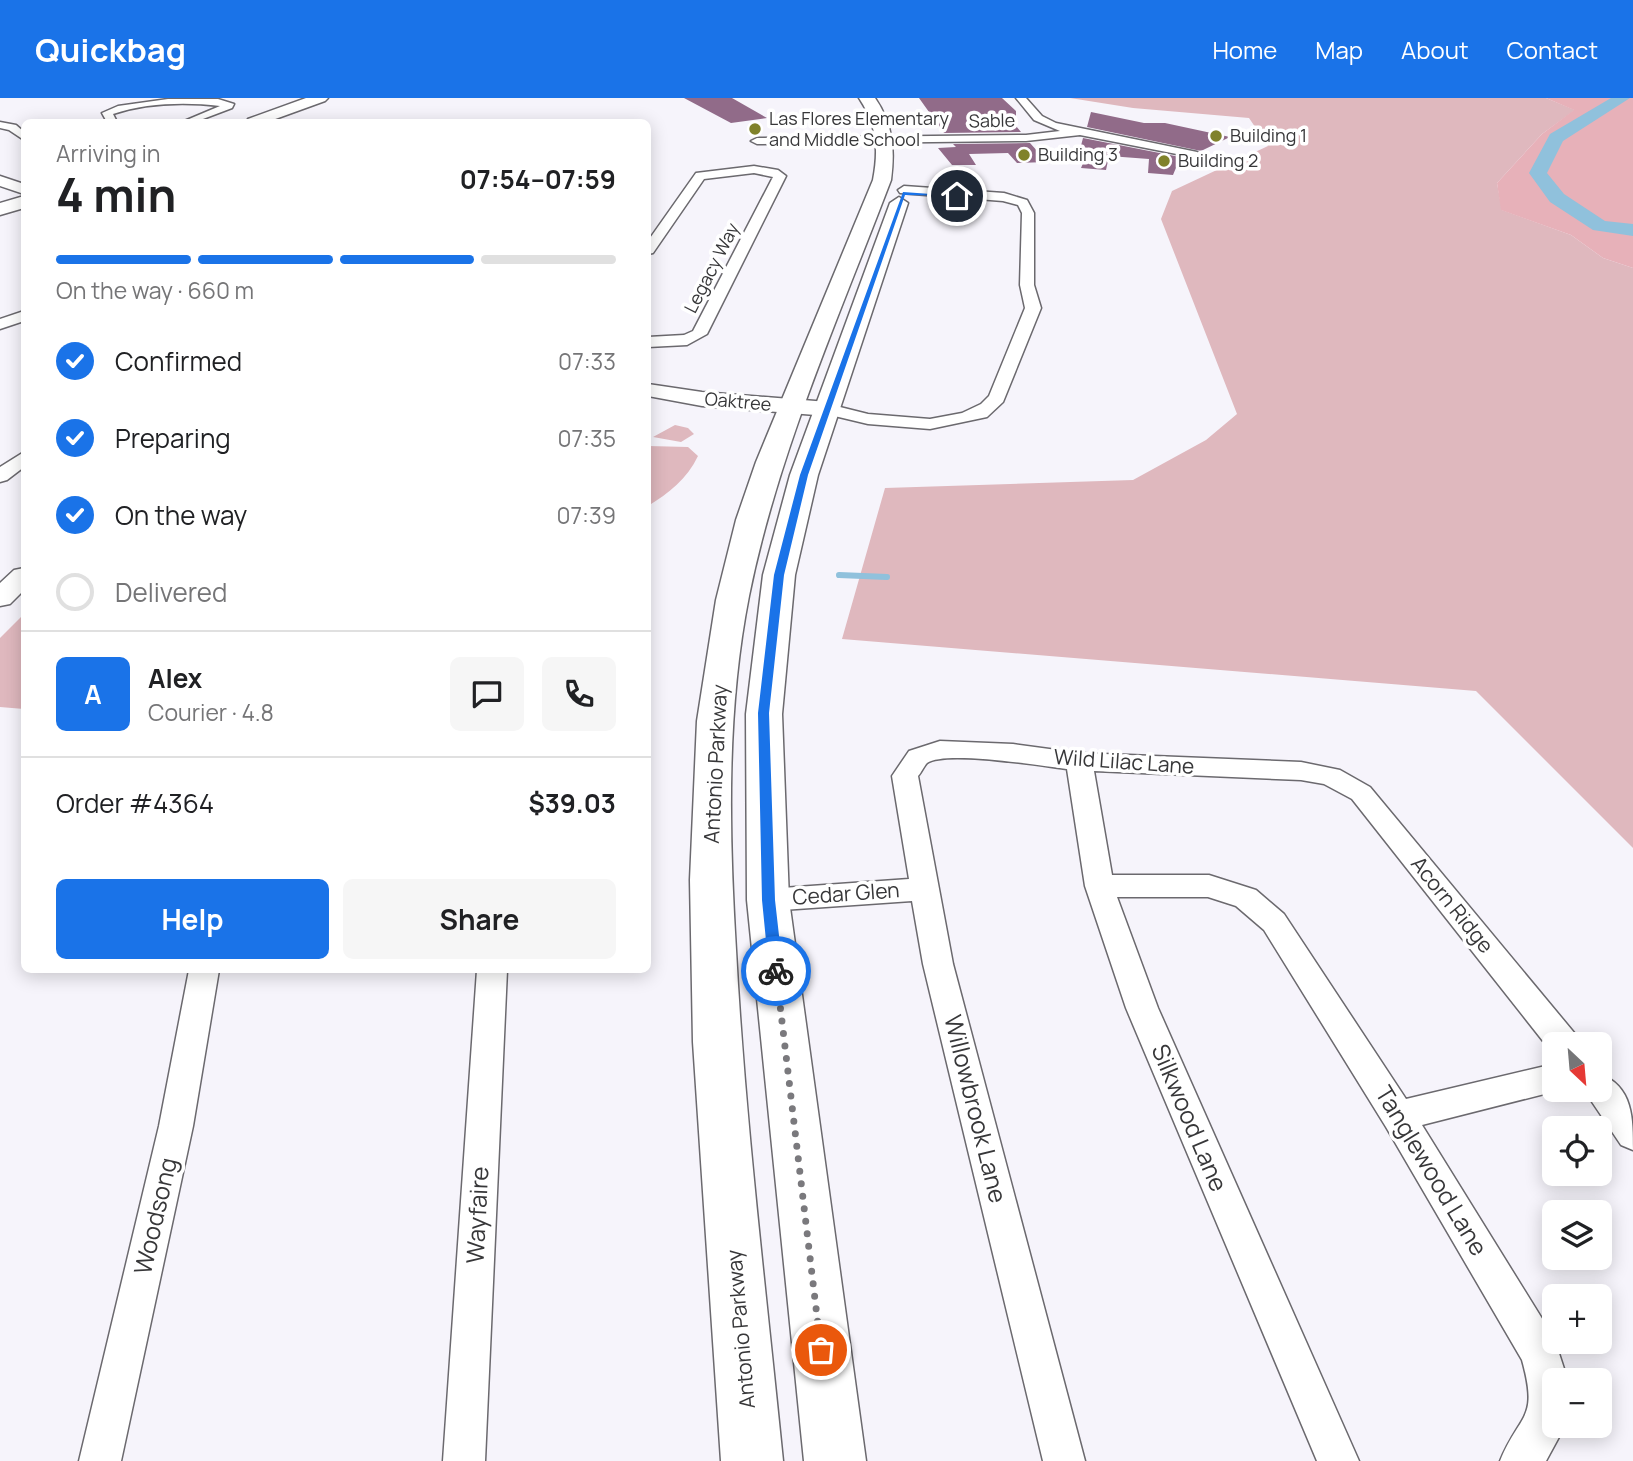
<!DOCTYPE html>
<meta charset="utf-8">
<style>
:root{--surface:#fff;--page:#f6f6f6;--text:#202124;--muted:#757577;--line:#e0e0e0;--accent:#1a73e8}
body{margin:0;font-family:Manrope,sans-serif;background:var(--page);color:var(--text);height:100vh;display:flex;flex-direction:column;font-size:26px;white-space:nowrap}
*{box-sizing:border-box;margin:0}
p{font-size:23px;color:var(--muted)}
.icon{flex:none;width:38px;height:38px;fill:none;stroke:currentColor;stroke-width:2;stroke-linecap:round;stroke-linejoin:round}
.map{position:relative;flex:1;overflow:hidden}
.panel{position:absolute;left:21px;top:21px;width:630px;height:854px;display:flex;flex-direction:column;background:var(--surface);border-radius:10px;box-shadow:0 4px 18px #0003}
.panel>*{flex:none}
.needle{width:46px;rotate:154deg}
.buttons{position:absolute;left:1542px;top:934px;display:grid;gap:14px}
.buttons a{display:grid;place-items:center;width:70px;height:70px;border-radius:10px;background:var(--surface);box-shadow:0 4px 18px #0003;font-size:35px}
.pin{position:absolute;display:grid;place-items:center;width:60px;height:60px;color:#fff;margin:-30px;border:4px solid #fff;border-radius:50%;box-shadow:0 2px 7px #0007}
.courier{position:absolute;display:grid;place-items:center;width:70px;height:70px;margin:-35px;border:5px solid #1a73e8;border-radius:50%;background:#fff;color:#222;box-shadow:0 2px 9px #0007}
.overview em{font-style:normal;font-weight:700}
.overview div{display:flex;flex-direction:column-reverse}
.overview{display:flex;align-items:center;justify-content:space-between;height:119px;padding:0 35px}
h1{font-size:46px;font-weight:700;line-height:52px}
.bar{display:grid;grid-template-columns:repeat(4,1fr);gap:10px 7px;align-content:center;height:84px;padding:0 35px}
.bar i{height:9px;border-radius:5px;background:var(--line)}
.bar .current{background:var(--accent)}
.bar p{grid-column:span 4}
.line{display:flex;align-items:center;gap:18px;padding:0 35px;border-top:2px solid var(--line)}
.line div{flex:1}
.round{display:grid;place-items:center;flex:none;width:74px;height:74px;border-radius:10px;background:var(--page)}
ol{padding:0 35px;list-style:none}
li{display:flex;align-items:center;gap:21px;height:77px}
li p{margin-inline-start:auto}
li .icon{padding:7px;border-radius:50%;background:var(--accent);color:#fff;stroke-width:4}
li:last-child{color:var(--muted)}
li i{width:38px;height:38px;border:4px solid var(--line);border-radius:50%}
.action{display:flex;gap:14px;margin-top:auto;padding:14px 35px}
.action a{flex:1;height:80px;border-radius:10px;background:var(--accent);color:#fff;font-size:28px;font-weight:700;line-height:80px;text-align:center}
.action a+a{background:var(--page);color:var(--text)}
header{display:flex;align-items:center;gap:42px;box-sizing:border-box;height:98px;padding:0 35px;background:var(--accent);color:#fff}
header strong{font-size:33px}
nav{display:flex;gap:38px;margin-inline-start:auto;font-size:24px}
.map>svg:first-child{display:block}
.green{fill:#dfb8be}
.forest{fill:#e7b1b9}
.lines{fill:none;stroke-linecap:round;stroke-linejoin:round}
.stream{stroke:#90c1dc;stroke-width:6}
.river{fill:#90c1dc;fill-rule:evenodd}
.building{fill:#916b89}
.minor-casing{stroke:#6b696e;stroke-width:3}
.tertiary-casing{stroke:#6b696e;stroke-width:3}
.primary-casing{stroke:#6b696e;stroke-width:3}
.minor{fill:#fff;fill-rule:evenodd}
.tertiary{fill:#fff;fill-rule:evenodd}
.primary{fill:#fff;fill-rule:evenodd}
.route{fill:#1a73e8}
.done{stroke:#7a797d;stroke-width:7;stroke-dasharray:0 12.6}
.poi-dot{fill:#80822b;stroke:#fff;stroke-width:2.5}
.labels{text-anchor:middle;stroke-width:7;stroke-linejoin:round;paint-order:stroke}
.far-poi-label{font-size:18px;fill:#373739;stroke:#fff;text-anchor:start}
.far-street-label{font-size:18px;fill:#373739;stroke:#fff}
.street-label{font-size:21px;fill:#373739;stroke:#fff}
.near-street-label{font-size:24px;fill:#373739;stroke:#fff}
</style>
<header>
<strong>Quickbag</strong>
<nav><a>Home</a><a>Map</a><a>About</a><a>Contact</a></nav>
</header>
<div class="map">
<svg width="1633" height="1363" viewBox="0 0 1633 1363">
<rect width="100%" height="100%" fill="#f6f4fb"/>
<path class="green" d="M1070,0H1546L1575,12L1542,36L1497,85L1502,112L1571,137L1603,160L1633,170V750L1476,593L842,541L885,390L1133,382L1206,342L1237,316L1161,121L1172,93L1268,48L1249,20L1133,10Z
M675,327L688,330L694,336L681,344L653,339Z
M648,348L688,349L698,358C687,381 669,395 648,408Z
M24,516V611L0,609V540Z"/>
<path class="forest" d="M1546,0H1633V170L1603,160L1571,137L1501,112L1497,85L1542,36L1574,12Z"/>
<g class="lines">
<path class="stream" d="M839,477L887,479"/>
<path class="river" d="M1611,0H1630L1563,43L1547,75L1564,96L1605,123L1633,126V138L1593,132L1550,104L1529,75L1550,36Z"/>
</g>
<path class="building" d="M684,0H732L767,20L731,25Z
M919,0H1002L1016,13V28L1021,34L944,35Z
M1091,14L1144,25H1165L1230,39L1201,53L1087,29Z
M1083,40L1180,59V60L1173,77L1148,75L1149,61L1109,58L1106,72L1081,70L1084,63H1077Z
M1030,45L1047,64L1017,65L1008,55L969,56L976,67H952L938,50L956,49L953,46Z"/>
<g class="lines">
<defs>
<path id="minor" d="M1016,0H1026L1042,18L1056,25L1197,54L1203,57L1197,60L1080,37L1026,43L757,46L751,43L757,40L1026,37L1060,33L1034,22Z
M168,1H218L234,6L232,10L195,24H182L220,8C185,4 146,5 113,16L117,24H107L102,15L118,8Z
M0,24L16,27L24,34V42L9,32L0,30Z
M754,68L778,72L786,78L707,236L687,247L648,249V239L684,237L693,233L773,79L754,75L704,81L653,155L648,156V143L696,75Z
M904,88L1004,95L1027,102L1034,115V187L1041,210L1003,304L987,319L930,331L868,326L822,315L819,311L828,306L868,316L930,321L962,315L981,306L989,298L1025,210L1020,187L1022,115L1018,107L1003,103L900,95L898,92Z
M24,213V223L0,231V221Z
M24,354V369L7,382L0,384V369Z
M940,643L1013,646L1079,655L1301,664L1340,672L1370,689L1576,937L1581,947H1554V957L1352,701L1324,686L1301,682L1094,673L1112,777H1209L1256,792L1284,816L1406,1001L1554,966V992H1560L1422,1027L1554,1240L1568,1283H1554V1328H1565L1546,1363H1500C1520,1314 1539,1323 1522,1262L1386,1029L1264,832L1236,808L1208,799H1117L1158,910L1359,1363H1317L1126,910L1085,788L1067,671C1042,668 945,652 927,665C924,668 921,675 918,678L953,866L1085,1363H1043L923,866L912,803L768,813L758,810L753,802L758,794L768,791L909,781L892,678L909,653Z
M189,872H219L193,1028L121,1363H79L159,1028Z
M477,872H507L485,1363H443Z
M1600,976C1633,989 1633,1020 1633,1052L1621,1047L1584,992H1600Z"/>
<path id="tertiary" d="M0,78L24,86V96L0,88Z
M648,286L702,294L828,304L836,306L839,311L836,316L828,318L702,308L648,298Z
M24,470V492L10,506L0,508V485L14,472Z"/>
<path id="primary" d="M306,0H328L325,3L267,24H246L248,21Z
M859,0H875C893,26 895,51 891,82C839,219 778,354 749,498C726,614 729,736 736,852C745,1023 766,1193 783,1363H721L693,944L690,782L697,623L716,502L736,422L756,364L873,82C879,51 877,27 859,0Z
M24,98V110L0,117V105Z
M899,99L908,105L818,377L795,477L782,616L789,802L866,1363H804L747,802L746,616L763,477L790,377L890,105Z"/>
</defs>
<use href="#minor" class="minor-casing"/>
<use href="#tertiary" class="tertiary-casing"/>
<use href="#primary" class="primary-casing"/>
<use href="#minor" class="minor"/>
<use href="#tertiary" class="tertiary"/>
<use href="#primary" class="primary"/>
</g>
<path class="route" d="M903,94L959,98L905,97L808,377L784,477L769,615L775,802L783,873L776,879L769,873L762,802L758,615L774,477L800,377Z"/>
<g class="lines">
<path class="done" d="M776,873L821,1252"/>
</g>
<g class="poi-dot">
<circle cx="755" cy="31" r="7"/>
<circle cx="1216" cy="38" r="7"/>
<circle cx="1024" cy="57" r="7"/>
<circle cx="1164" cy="63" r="7"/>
</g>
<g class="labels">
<g class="far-poi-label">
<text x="769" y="27">Las Flores Elementary<tspan x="769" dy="21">and Middle School</tspan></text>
<text x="1230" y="44">Building 1</text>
<text x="1038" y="63">Building 3</text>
<text x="1178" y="69">Building 2</text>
</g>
<g class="far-street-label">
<text transform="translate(992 23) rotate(-1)" y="6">Sable</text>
<text transform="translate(712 170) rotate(-63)" y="6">Legacy Way</text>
<text transform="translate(738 304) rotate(5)" y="6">Oaktree</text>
</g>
<g class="street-label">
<text transform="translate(1124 664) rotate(4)" y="7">Wild Lilac Lane</text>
<text transform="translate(716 666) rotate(-87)" y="7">Antonio Parkway</text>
<text transform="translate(846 796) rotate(-4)" y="7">Cedar Glen</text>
<text transform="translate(1452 807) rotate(51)" y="7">Acorn Ridge</text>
<text transform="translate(741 1231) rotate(-95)" y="7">Antonio Parkway</text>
</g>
<g class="near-street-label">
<text transform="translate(975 1011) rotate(76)" y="8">Willowbrook Lane</text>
<text transform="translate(1189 1020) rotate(67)" y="8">Silkwood Lane</text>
<text transform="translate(1431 1073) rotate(59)" y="8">Tanglewood Lane</text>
<text transform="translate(478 1117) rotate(-87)" y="8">Wayfaire</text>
<text transform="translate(156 1118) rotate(-77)" y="8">Woodsong</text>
</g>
</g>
</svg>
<div class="buttons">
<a><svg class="needle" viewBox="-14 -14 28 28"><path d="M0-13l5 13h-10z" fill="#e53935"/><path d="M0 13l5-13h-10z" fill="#757577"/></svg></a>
<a><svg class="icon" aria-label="locate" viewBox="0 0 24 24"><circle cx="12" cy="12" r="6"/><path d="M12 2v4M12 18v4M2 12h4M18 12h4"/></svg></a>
<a><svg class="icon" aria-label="layers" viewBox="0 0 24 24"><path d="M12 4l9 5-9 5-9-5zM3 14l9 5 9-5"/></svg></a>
<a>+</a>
<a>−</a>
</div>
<div class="pin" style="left:821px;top:1252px;background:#ea580c"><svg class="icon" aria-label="bag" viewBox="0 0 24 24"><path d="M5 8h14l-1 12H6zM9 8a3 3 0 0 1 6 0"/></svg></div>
<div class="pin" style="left:957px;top:98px;background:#1f2937"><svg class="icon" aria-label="home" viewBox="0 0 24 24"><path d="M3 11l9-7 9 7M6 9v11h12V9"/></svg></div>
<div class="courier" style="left:776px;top:873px"><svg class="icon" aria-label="bike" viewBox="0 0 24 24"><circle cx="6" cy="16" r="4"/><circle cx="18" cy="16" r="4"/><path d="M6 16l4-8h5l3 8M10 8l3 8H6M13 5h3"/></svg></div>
<section class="panel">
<div class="overview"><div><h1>4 min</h1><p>Arriving in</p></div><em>07:54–07:59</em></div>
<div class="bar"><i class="current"></i><i class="current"></i><i class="current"></i><i></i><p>On the way · 660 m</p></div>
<ol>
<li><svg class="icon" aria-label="check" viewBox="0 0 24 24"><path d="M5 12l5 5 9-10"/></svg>Confirmed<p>07:33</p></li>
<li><svg class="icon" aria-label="check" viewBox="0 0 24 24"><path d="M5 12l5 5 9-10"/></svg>Preparing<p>07:35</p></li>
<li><svg class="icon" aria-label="check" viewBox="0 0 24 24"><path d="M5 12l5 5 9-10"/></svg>On the way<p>07:39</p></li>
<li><i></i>Delivered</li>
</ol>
<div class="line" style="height:126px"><b class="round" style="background:var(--accent);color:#fff">A</b><div><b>Alex</b><p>Courier · 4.8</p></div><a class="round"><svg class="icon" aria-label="chat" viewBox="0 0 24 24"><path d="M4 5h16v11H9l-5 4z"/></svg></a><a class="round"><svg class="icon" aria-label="phone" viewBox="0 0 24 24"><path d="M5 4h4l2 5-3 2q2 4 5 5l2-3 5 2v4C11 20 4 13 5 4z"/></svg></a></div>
<div class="line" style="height:91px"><div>Order #4364</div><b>$39.03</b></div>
<div class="action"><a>Help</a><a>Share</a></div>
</section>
</div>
